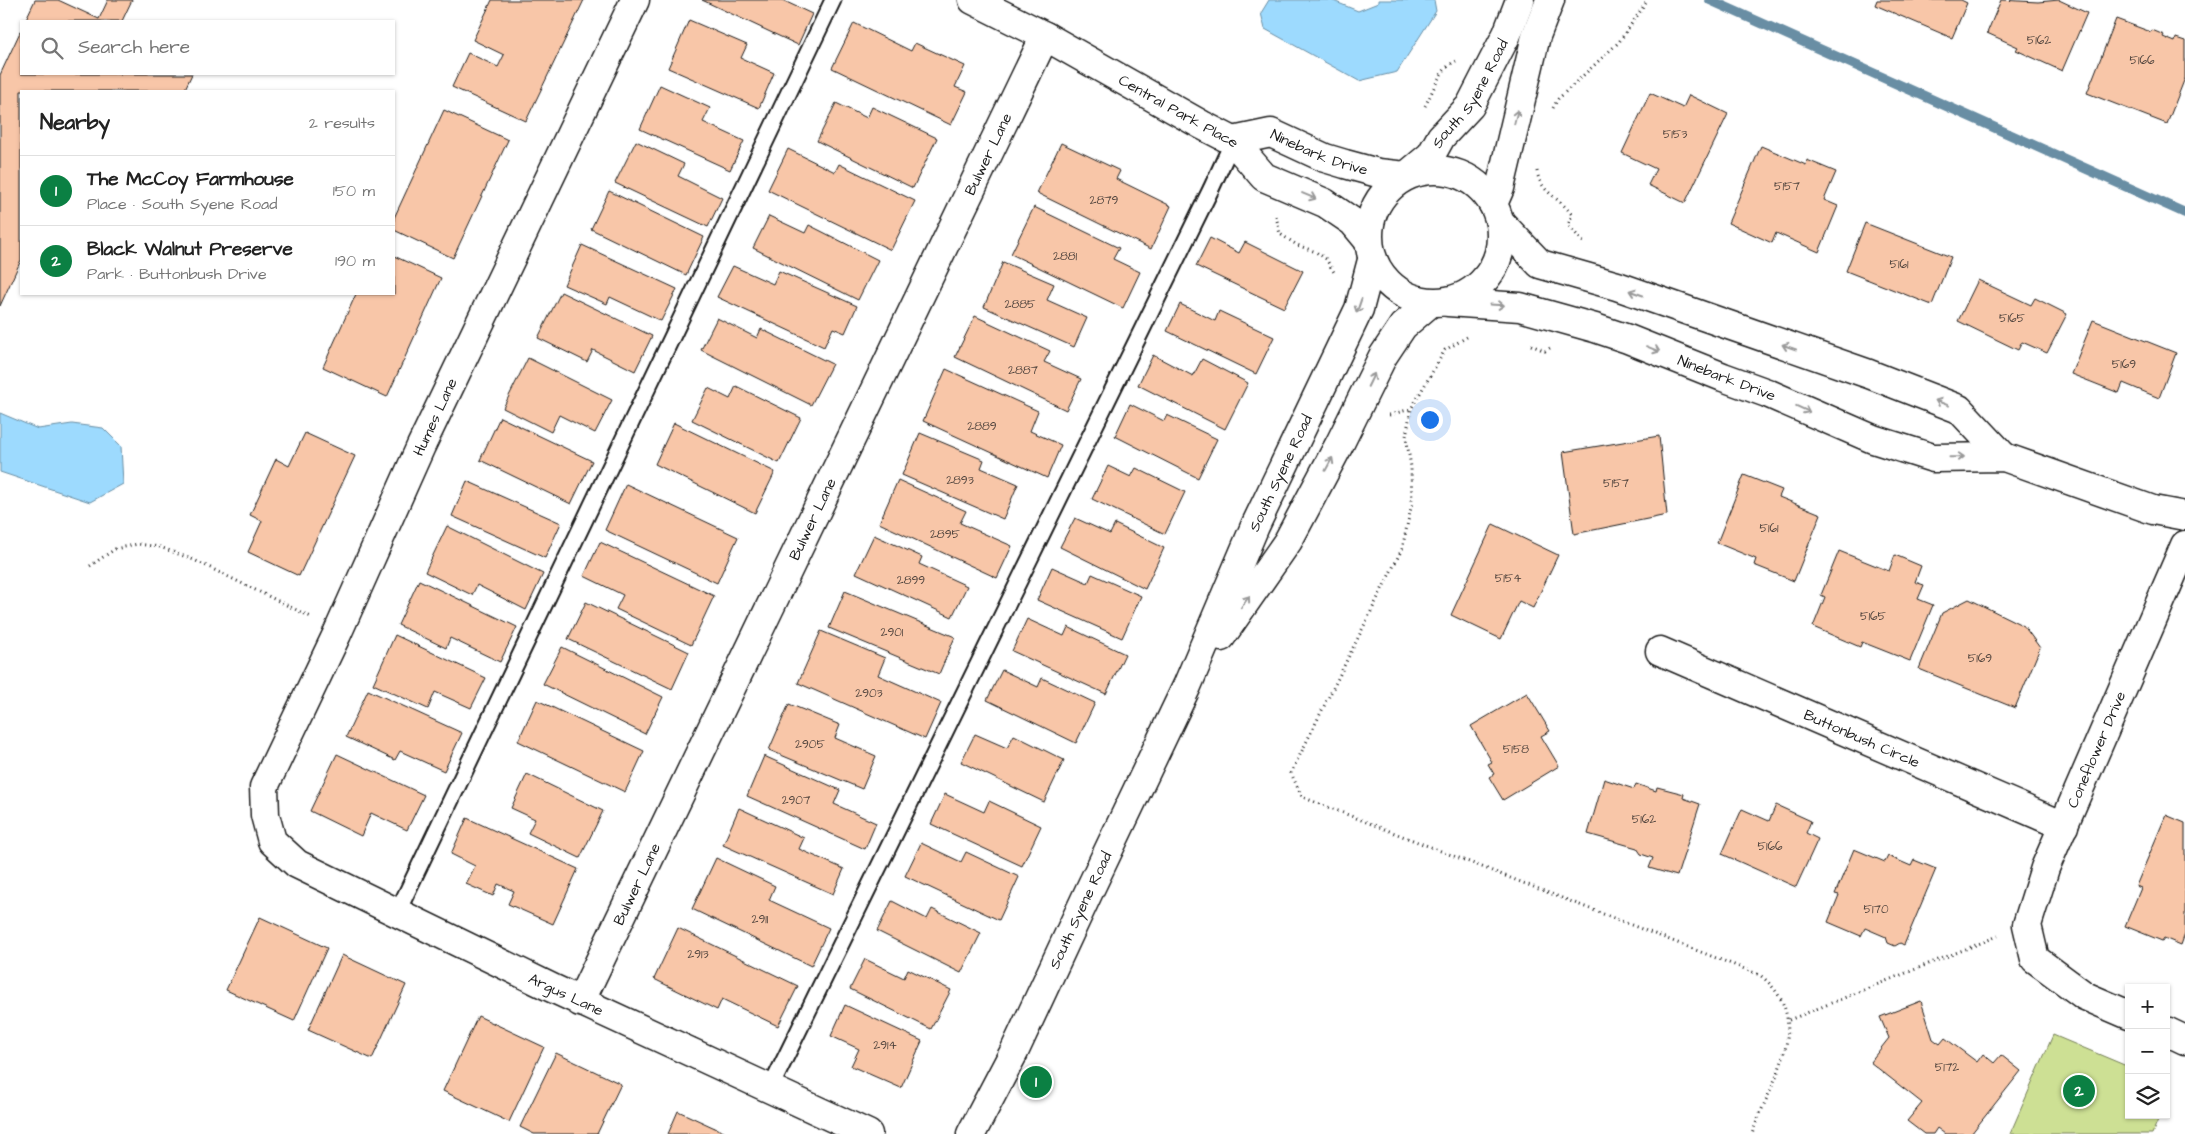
<!DOCTYPE html>
<meta charset="utf-8">
<style>
body{margin:0;font-family:"Architects Daughter",sans-serif;background:#f6f6f6;color:#222}
.controls{position:absolute;right:15px;bottom:15px;display:grid;overflow:hidden;border-radius:0px;box-shadow:0 1px 4px #0004}
.controls button{width:45px;height:45px;display:grid;place-items:center;padding:0;border:0;border-bottom:1px solid #e0e0e0;background:#fff;color:#222;font:25px sans-serif}
.you{position:absolute;left:1429px;top:419px;width:18px;height:18px;margin:-12px;border:4px solid #fff;border-radius:50%;background:#1a73e8;box-shadow:0 0 0 8px #1a73e833}
.badge{display:grid;place-items:center;width:32px;height:32px;border-radius:50%;background:#0b8043;color:#fff;font-size:16px;font-weight:700}
.pin{position:absolute;translate:-50% -50%;border:2px solid #fff;box-shadow:0 1px 5px #0006}
.list{margin:0;padding:0;list-style:none}
h2{display:flex;justify-content:space-between;align-items:center;height:65px;margin:0;padding:0 20px;font-size:21px}
h2 small{font-size:16px;font-weight:400;color:#767676}
.list li{display:grid;grid-template-columns:32px 1fr auto;gap:15px;align-items:center;box-sizing:border-box;height:70px;padding:0 20px;border-top:1px solid #e0e0e0}
.list b{display:block;font-size:19px;white-space:nowrap}
.list p{margin:0;font-size:16px;white-space:nowrap;color:#767676}
.list em{font-size:16px;font-style:normal;color:#767676}
.icon{flex:none;width:28px;height:28px;fill:none;stroke:currentColor;stroke-width:2;stroke-linecap:round;stroke-linejoin:round}
.map{position:relative;flex:none;width:2185px;height:1134px;overflow:hidden}
.search{position:absolute;background:#fff;box-shadow:0 1px 4px #0004;left:20px;top:20px;width:375px;height:55px;display:flex;align-items:center;gap:12px;box-sizing:border-box;padding:0 18px;border-radius:0px;color:#767676;font-size:19px}
.panel{position:absolute;background:#fff;box-shadow:0 1px 4px #0004;left:20px;top:90px;width:375px;height:205px;border-radius:0px}
.map>svg:first-child{display:block}
.green{fill:#cde094;stroke:#747e58}
.water{fill:#9ddafe;stroke:#698ea4}
.lines{fill:none;stroke-linecap:round;stroke-linejoin:round}
.stream{stroke:#698ea4;stroke-width:10}
.building{fill:#f8c6a8;stroke:#1c1c1c}
.service-casing{stroke:#1c1c1c;stroke-width:19}
.minor-casing{stroke:#1c1c1c;stroke-width:31}
.tertiary-casing{stroke:#1c1c1c;stroke-width:31}
.path{stroke:#1c1c1c;stroke-width:3;stroke-dasharray:1 4;stroke-linecap:butt}
.service{stroke:#fff;stroke-width:15}
.minor{stroke:#fff;stroke-width:28}
.tertiary{stroke:#fff;stroke-width:28}
.oneway{stroke:#999}
.labels{text-anchor:middle;stroke-width:4.5;stroke-linejoin:round;paint-order:stroke}
.number-label{font-size:12px;fill:#53463f}
.street-label{font-size:15px;fill:#1c1c1c;stroke:#fff}
</style>
<div class="map">
<svg width="2185" height="1134" viewBox="0 0 2185 1134">
<rect width="100%" height="100%" fill="#fff"/>
<filter id="ink" filterUnits="userSpaceOnUse"><feTurbulence type="fractalNoise" baseFrequency=".02" numOctaves="2"/><feDisplacementMap in="SourceGraphic" scale="10" xChannelSelector="R" yChannelSelector="G"/><feConvolveMatrix kernelMatrix="1 2 1 2 8 2 1 2 1" color-interpolation-filters="sRGB"/></filter>
<g filter="url(#ink)">
<!-- green -->
<path class="green" d="M2053,1035l76,32v48h31l-8,19h-142z"/>
<!-- water -->
<path class="water" d="M1269,0h62l27,11 20,-8v-3h56l2,11 -39,61 -38,9 -94,-52 -4,-16z
M0,413l38,16 34,-5 31,4 18,18 2,38 -33,18 -90,-30z"/>
<g class="lines">
<!-- stream -->
<path class="stream" d="M1710,0l475,213"/>
</g>
<!-- building -->
<path class="building" d="M35,0h23l41,19 9,-19h24l-10,21h-97z
M492,0h92l-58,121 -74,-34 16,-34 30,14 6,-12 -31,-15z
M702,0h80l30,14 -14,31z
M1877,0h84l6,3 -15,35 -77,-33z
M2001,0l37,2 21,-2 28,13 -25,58 -46,-21 2,-3 -31,-14z
M2116,19l35,13 1,-2 12,5 -1,2 12,5 1,-4 9,3v37l-18,46 -80,-31z
M689,20l58,25 -6,13 33,15 -15,35 -91,-40z
M854,23l57,28 4,-8 50,23 -10,21 12,5 -16,33 -119,-57z
M21,30v44h171l-8,17h-163v169l-21,46v-231z
M660,85l50,23 -7,14 41,19 -14,29 -90,-41z
M1650,93l33,15 6,-13 39,19 -43,89 -37,-18 8,-16 -34,-16z
M836,103l31,15 5,-11 65,31 -24,50 -96,-47z
M444,110l64,30 -55,118 -59,-28v-12z
M636,141l48,23 -6,12 44,22 -14,29 -93,-44z
M1061,143l59,28 -4,8 55,27 -20,43 -114,-56z
M1761,146l45,19 1,-5 29,12 -12,28 14,6 -19,46 -43,-19 -4,10 -44,-20z
M788,149l47,23 4,-8 76,37 -24,49 -123,-60z
M609,191l95,46 -18,38 -95,-46z
M1034,207l85,41 -6,11 27,13 -17,36 -112,-54z
M769,216l36,17 4,-8 69,35 -20,40 -105,-52z
M1865,223l86,34 -19,48 -86,-34z
M1210,238l29,15 6,-11 58,29 -19,37 -88,-42z
M582,245l95,44 -16,32 -51,-24 -3,7 -43,-19z
M394,256l47,22 -54,119 -64,-30 33,-73h38z
M1003,262l51,22 -7,16 40,18 -13,29 -90,-40z
M733,266l40,18 6,-13 78,35 -12,27 -12,-5 -9,19 -107,-50z
M1978,280l53,25 4,-7 32,16 -20,39 -25,-11 -4,8 -60,-29z
M561,292l91,44 -17,35 -42,-21 -6,12 -49,-24z
M1180,304l35,17 4,-10 55,26 -18,37 -89,-43z
M975,316l75,35 -6,11 37,17 -15,31 -111,-53z
M717,318l40,20 4,-9 71,35 -21,41 -110,-55z
M2093,320l83,33 -17,45 -36,-15 -4,10 -48,-19z
M1153,355l40,21 9,-17 46,24 -23,46 -87,-44z
M528,358l84,42 -17,33 -36,-18 -8,17 -48,-24z
M946,369l92,42 -8,20 31,14 -14,33 -124,-57z
M736,386l65,32 -22,45 -87,-43 16,-32 22,11z
M1130,404l34,17 3,-6 50,24 -19,39 -83,-42z
M500,417l92,44 -21,43 -91,-44z
M674,423l101,49 -20,41 -100,-49z
M305,433l50,23 -56,120 -51,-24 14,-31 -12,-6 26,-56 13,7z
M920,433l64,27 -3,8 37,16 -15,35 -101,-44z
M1659,436l8,79 -93,19 -11,-82z
M1108,466l23,11 5,-9 49,24 -20,42 -73,-35z
M1744,475l38,15 -3,7 42,17 -27,67 -40,-16 2,-6 -39,-16z
M898,480l68,31 -6,12 52,23 -15,32 -118,-55z
M467,481l94,42 -16,35 -93,-42z
M626,484l112,53 -21,46 -112,-53z
M1075,518l35,16 5,-10 49,24 -19,41 -85,-42z
M1493,524l65,31 -25,53 -14,-7 -18,38 -50,-24z
M447,526l96,48 -17,36 -49,-25 -5,10 -47,-23z
M874,535l48,22 -3,7 48,22 -15,31 -96,-44z
M600,542l114,54 -23,49 -75,-36 7,-14 -39,-19z
M1839,551l50,20 6,-16 26,11 -6,16 9,3 -6,14 15,6 -23,56 -48,-19 -2,5 -47,-20 12,-30 -4,-2z
M1052,567l36,16 4,-9 49,22 -19,42 -85,-38z
M419,580l98,47 -17,35 -50,-24 -4,10 -48,-23z
M845,591l110,46 -16,37 -110,-46z
M1969,599l55,27 16,22 -25,60 -96,-39 23,-56z
M586,602l103,50 -17,37 -104,-50z
M1027,619l37,17 4,-9 57,27 -19,40 -94,-43z
M821,631l64,27 -7,17 63,28 -16,36 -127,-56z
M395,635l91,43 -15,30 -36,-16 -7,17 -55,-25z
M562,647l101,50 -18,37 -102,-50z
M1002,670l36,17 4,-9 53,25 -19,40 -89,-43z
M368,690l94,43 -18,38 -44,-20 -5,9 -49,-23z
M1527,693l23,38 -9,5 18,30 -56,34 -14,-23 5,-3 -6,-10 4,-2 -21,-36z
M537,700l107,51 -19,41 -107,-51z
M789,704l51,21 -5,13 41,18 -14,33 -93,-39z
M975,734l32,14 7,-13 50,25 -20,42 -83,-40z
M337,754l87,41 -17,35 -36,-17 -10,23 -51,-25z
M764,756l76,34 -6,14 42,19 -11,26 -118,-53z
M527,774l76,37 -23,47 -52,-25 7,-14 -24,-11z
M1604,779l30,10 2,-5 20,7 1,-4 27,7 -1,4 17,6 -23,72 -28,-8 4,-10 -12,-4 -4,-6 -49,-14z
M945,794l39,18 5,-11 52,25 -19,40 -91,-42z
M1776,805l35,16 -5,12 12,6 -22,48 -74,-33 20,-45 27,12z
M739,808l65,30 -5,11 45,20 -11,25 -110,-49z
M2166,815l19,8v111l-4,11 -17,-7 -2,3 -37,-15 16,-38 -5,-2z
M467,818l111,51 -25,55 -45,-20 6,-13 -16,-7 -5,12 -27,-12 9,-18 -24,-12z
M921,843l40,19 5,-10 53,25 -20,43 -94,-44z
M1854,849l31,13 3,-6 23,10 3,-6 22,9 -32,76 -4,-2 -5,3 -7,-3 -2,-6 -21,-9 -4,8 -33,-14 11,-27 -4,-1z
M716,858l59,28 -6,14 60,28 -18,38 -119,-57z
M892,901l35,18 5,-10 49,24 -20,40 -84,-42z
M260,917l67,31 -33,73 -68,-31z
M678,928l120,58 -20,40 -56,-27 -5,11 -63,-31z
M342,955l64,30 -34,74 -64,-29z
M865,959l39,19 4,-9 43,21 -20,39 -81,-40z
M1921,1001l12,38 7,5 5,-6 32,24 6,-8 11,9 7,-8 20,16 -50,63h-26l-8,-6 -4,6h-9l-17,-13 15,-18 -52,-41 19,-24 -9,-21z
M845,1005l77,36 -21,47 -50,-22 8,-17 -28,-13z
M478,1016l66,31 -35,75 -66,-31z
M556,1053l65,31 -24,50h-63l-14,-7z
M678,1111l50,23h-60z"/>
<g class="lines">
<defs>
<path id="service" d="M397,913l436,-913
M770,1089l441,-900 22,-48"/>
<g id="minor">
<path id="s1" d="M635,0l-214,446 -84,188 -73,153 1,28 7,26 25,23 255,124 316,146"/>
<path id="s2" d="M973,0l72,36 157,89 31,16 31,36 61,26 28,19 15,18"/>
<path id="s3" d="M1233,141l38,-8 54,25 20,6 33,9 28,3"/>
<path d="M1500,222l40,42 77,22 252,88 90,35 45,48"/>
<path id="s4" d="M1448,302l72,5 75,21 33,11 95,38 44,16 106,46 60,19 71,-1 149,53 32,6"/>
<path id="s5" d="M1660,651l404,175"/>
<path id="s6" d="M580,1002l465,-966"/>
<path id="s7" d="M2129,1015l-44,-19 -50,-37 -8,-34 18,-57 140,-323"/>
<path d="M2166,1031l19,9"/>
</g>
<g id="tertiary">
<circle cx="1435" cy="236" r="66"/>
<path id="s8" d="M1406,176l25,-21 10,-18 29,-31 37,-72 13,-34"/>
<path d="M1493,204l7,-16 36,-152 14,-36"/>
<path d="M1221,637l67,-96 52,-98 43,-87 20,-30 27,-23"/>
<path id="s9" d="M971,1134l43,-82 76,-163 97,-203 68,-160 104,-217 13,-49"/>
</g>
</defs>
<!-- service casing -->
<use href="#service" class="service-casing"/>
<!-- minor casing -->
<use href="#minor" class="minor-casing"/>
<!-- tertiary casing -->
<use href="#tertiary" class="tertiary-casing"/>
<!-- path -->
<path class="path" d="M1425,106c9,-16 14,-37 31,-45
M1553,108l5,-9 61,-57 29,-42
M1537,171c3,22 24,27 35,44l-4,10 17,19
M1276,216l4,18 17,11 19,7 10,7 9,15
M1467,337l-22,13 -34,59 -5,27 5,31 1,36 -10,46 -111,224 11,24 458,178c58,46 10,106 -8,159
M1531,345l14,6 5,-3
M1389,415l22,-6
M90,566l25,-17 23,-5 22,3 34,13 117,57
M1789,1020l209,-84"/>
<!-- service -->
<use href="#service" class="service"/>
<!-- minor -->
<use href="#minor" class="minor"/>
<!-- tertiary -->
<use href="#tertiary" class="tertiary"/>
</g>
<!-- one-way arrows -->
<defs><path id="oneway-shaft" d="M-6 0H5M1.5-3L5.5 0L1.5 3" fill="none" stroke-width="1.6" stroke-linecap="round" stroke-linejoin="round" transform="scale(1.25)"/></defs>
<g class="oneway">
<use href="#oneway-shaft" transform="translate(1516 117) rotate(-76)"/>
<use href="#oneway-shaft" transform="translate(1309 196) rotate(23)"/>
<use href="#oneway-shaft" transform="translate(1636 293) rotate(-161)"/>
<use href="#oneway-shaft" transform="translate(1497 305) rotate(3)"/>
<use href="#oneway-shaft" transform="translate(1359 306) rotate(109)"/>
<use href="#oneway-shaft" transform="translate(1789 347) rotate(-161)"/>
<use href="#oneway-shaft" transform="translate(1653 349) rotate(22)"/>
<use href="#oneway-shaft" transform="translate(1371 380) rotate(-64)"/>
<use href="#oneway-shaft" transform="translate(1942 403) rotate(-159)"/>
<use href="#oneway-shaft" transform="translate(1803 409) rotate(25)"/>
<use href="#oneway-shaft" transform="translate(1957 457) rotate(-1)"/>
<use href="#oneway-shaft" transform="translate(1329 464) rotate(-62)"/>
<use href="#oneway-shaft" transform="translate(1245 602) rotate(-55)"/>
</g>
</g>
<g class="labels">
<!-- number labels -->
<g class="number-label">
<text x="2039" y="44">5162</text>
<text x="2142" y="64">5166</text>
<text x="1675" y="138">5153</text>
<text x="1787" y="190">5157</text>
<text x="1104" y="204">2879</text>
<text x="1065" y="260">2881</text>
<text x="1899" y="268">5161</text>
<text x="1020" y="308">2885</text>
<text x="2012" y="322">5165</text>
<text x="2124" y="368">5169</text>
<text x="1023" y="374">2887</text>
<text x="982" y="430">2889</text>
<text x="960" y="484">2893</text>
<text x="1616" y="487">5157</text>
<text x="1769" y="532">5161</text>
<text x="945" y="538">2895</text>
<text x="1508" y="582">5154</text>
<text x="911" y="584">2899</text>
<text x="1873" y="620">5165</text>
<text x="892" y="636">2901</text>
<text x="1980" y="662">5169</text>
<text x="869" y="697">2903</text>
<text x="810" y="748">2905</text>
<text x="1516" y="753">5158</text>
<text x="796" y="804">2907</text>
<text x="1644" y="823">5162</text>
<text x="1770" y="850">5166</text>
<text x="1876" y="913">5170</text>
<text x="760" y="923">2911</text>
<text x="698" y="958">2913</text>
<text x="885" y="1049">2914</text>
<text x="1947" y="1071">5172</text>
</g>
<!-- street labels -->
<g class="street-label">
<text dy="5" stroke="none"><textPath href="#s8" startOffset="106">South Syene Road</textPath></text>
<text dy="5" stroke="none"><textPath href="#s2" startOffset="234">Central Park Place</textPath></text>
<text dy="5" stroke="none"><textPath href="#s6" startOffset="941">Bulwer Lane</textPath></text>
<text dy="5" stroke="none"><textPath href="#s3" startOffset="91">Ninebark Drive</textPath></text>
<text dy="5" stroke="none"><textPath href="#s4" startOffset="291">Ninebark Drive</textPath></text>
<text transform="translate(435 417) rotate(-65)" y="5">Humes Lane</text>
<text dy="5" stroke="none"><textPath href="#s9" startOffset="730">South Syene Road</textPath></text>
<text dy="5" stroke="none"><textPath href="#s6" startOffset="536">Bulwer Lane</textPath></text>
<text dy="5" stroke="none"><textPath href="#s5" startOffset="220">Buttonbush Circle</textPath></text>
<text dy="5" stroke="none"><textPath href="#s7" startOffset="334">Coneflower Drive</textPath></text>
<text dy="5" stroke="none"><textPath href="#s6" startOffset="131">Bulwer Lane</textPath></text>
<text dy="5" stroke="none"><textPath href="#s9" startOffset="249">South Syene Road</textPath></text>
<text dy="5" stroke="none"><textPath href="#s1" startOffset="1258">Argus Lane</textPath></text>
</g>
</g>
</svg>
<div class="controls">
<button>+</button>
<button>−</button>
<button><svg class="icon" aria-label="layers" viewBox="0 0 24 24"><path d="M12 4l9 5-9 5-9-5zM3 14l9 5 9-5"/></svg></button>
</div>
<div class="you"></div>
<div class="pin badge" style="left:1036px;top:1082px">1</div>
<div class="pin badge" style="left:2079px;top:1091px">2</div>
<div class="search"><svg class="icon" aria-label="search" viewBox="0 0 24 24"><circle cx="10" cy="10" r="6"/><path d="M15 15l6 6"/></svg>Search here</div>
<section class="panel">
<h2>Nearby<small>2 results</small></h2>
<ul class="list">
<li><span class="badge">1</span><div><b>The McCoy Farmhouse</b><p>Place · South Syene Road</p></div><em>150 m</em></li>
<li><span class="badge">2</span><div><b>Black Walnut Preserve</b><p>Park · Buttonbush Drive</p></div><em>190 m</em></li>
</ul>
</section>
</div>
